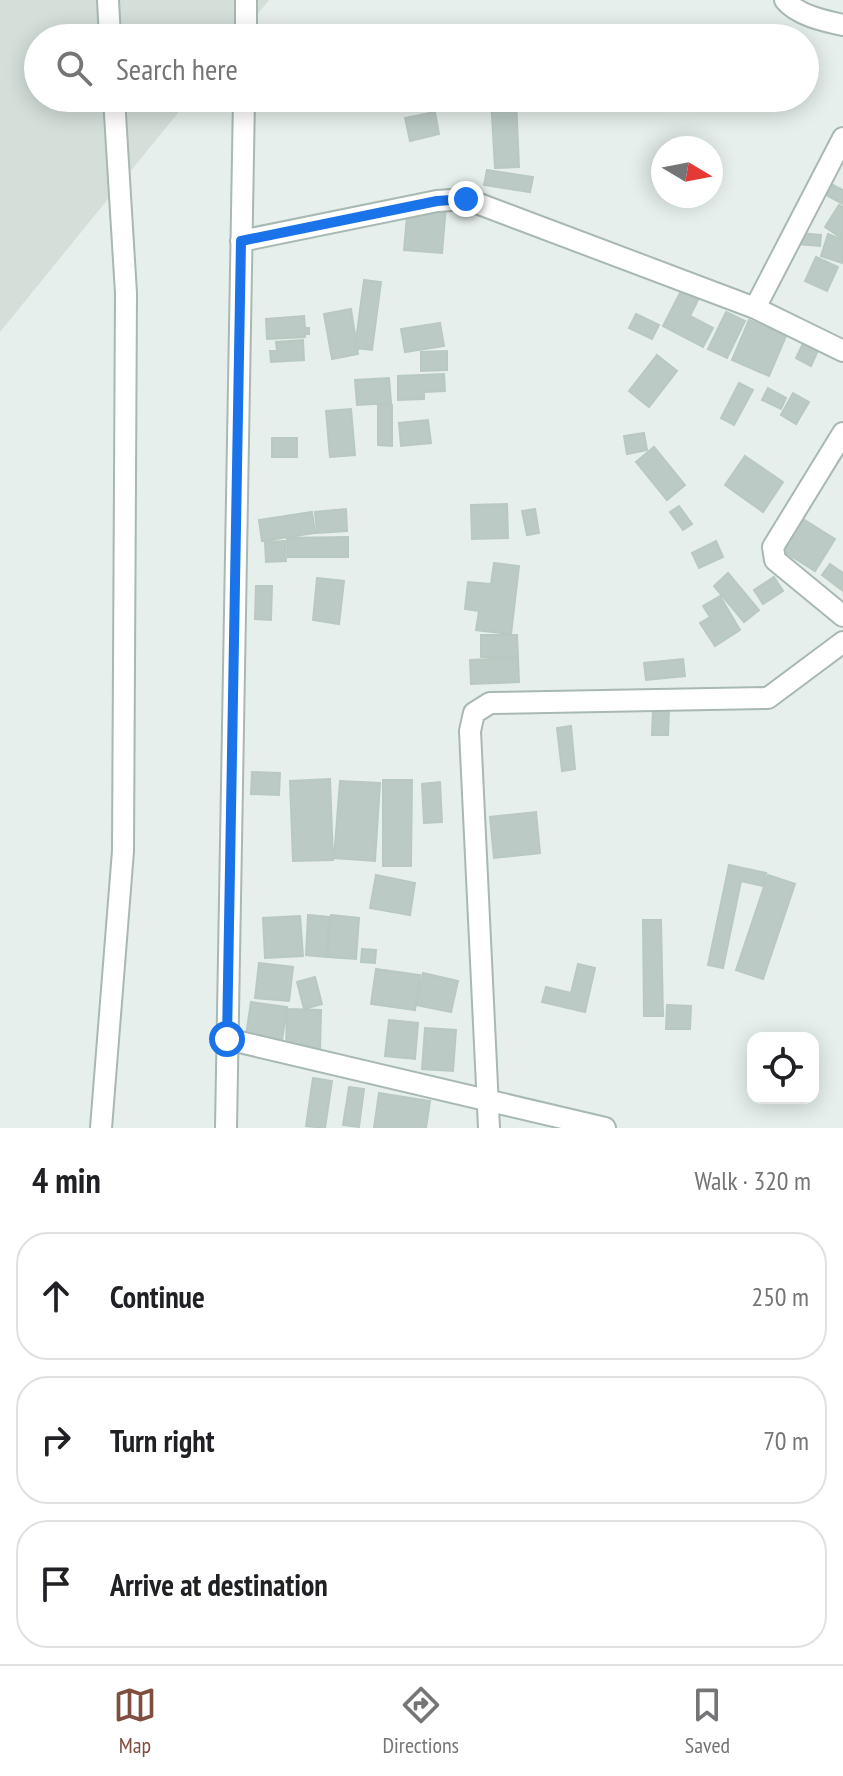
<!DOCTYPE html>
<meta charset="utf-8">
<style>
body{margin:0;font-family:"PT Sans Narrow",sans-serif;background:#f6f6f6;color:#202124}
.controls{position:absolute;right:24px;bottom:24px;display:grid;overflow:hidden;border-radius:16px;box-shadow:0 4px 20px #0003}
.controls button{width:72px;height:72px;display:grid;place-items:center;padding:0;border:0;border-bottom:2px solid #e0e0e0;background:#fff;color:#202124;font:40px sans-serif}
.compass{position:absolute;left:651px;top:136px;width:72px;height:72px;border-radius:50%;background:#fff;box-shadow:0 4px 20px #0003;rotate:100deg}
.stop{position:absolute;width:24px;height:24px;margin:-18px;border:6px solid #1a73e8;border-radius:50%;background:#fff}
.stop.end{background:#1a73e8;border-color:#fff;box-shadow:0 2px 8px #0008}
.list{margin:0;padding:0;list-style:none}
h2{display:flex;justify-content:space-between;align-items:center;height:104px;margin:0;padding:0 32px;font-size:34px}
h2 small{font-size:26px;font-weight:400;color:#757577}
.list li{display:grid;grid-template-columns:52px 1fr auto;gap:24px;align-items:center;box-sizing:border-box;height:128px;margin:0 16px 16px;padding:0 16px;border:2px solid #e0e0e0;border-radius:32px}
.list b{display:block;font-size:30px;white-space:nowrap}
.list em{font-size:26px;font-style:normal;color:#757577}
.icon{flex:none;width:44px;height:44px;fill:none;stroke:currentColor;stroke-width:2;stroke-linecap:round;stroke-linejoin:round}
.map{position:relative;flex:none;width:843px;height:1128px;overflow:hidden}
.search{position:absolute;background:#fff;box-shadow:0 4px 20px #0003;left:24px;right:24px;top:24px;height:88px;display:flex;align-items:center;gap:20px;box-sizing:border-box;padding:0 28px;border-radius:44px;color:#757577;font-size:30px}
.sheet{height:536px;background:#fff}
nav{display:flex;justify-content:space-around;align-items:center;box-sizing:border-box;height:112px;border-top:2px solid #e0e0e0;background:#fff;font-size:22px;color:#757577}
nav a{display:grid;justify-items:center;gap:4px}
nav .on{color:#7f4e3f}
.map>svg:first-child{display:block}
.built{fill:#d4dfda}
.building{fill:#bbcac4;stroke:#b8c9c2;stroke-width:2}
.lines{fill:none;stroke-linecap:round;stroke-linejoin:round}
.street-casing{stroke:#a8b8b2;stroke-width:24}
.street{stroke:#fff;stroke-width:20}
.route{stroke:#1a73e8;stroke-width:10}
</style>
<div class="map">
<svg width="843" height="1128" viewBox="0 0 843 1128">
<rect width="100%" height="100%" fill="#e6efeb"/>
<!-- built -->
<path class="built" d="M0,0h269l-31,38h-200v60h152l-190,234z"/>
<!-- building -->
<path class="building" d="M491,98h25l3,69 -24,1z
M491,98h25l3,69 -24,1z
M491,98h25l3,69 -24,1z
M435,112l4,22 -29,7 -5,-23z
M435,112l4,22 -29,7 -5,-23z
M435,112l4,22 -29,7 -5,-23z
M487,170l46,7 -3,15 -46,-7z
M487,170l46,7 -3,15 -46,-7z
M487,170l46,7 -3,15 -46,-7z
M829,183l14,7v14l-20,-11z
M829,183l14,7v14l-20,-11z
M829,183l14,7v14l-20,-11z
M408,204l38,2 -4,47 -38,-3z
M408,204l38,2 -4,47 -38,-3z
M408,204l38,2 -4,47 -38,-3z
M839,205l4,2v32l-18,-12z
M839,205l4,2v32l-18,-12z
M839,205l4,2v32l-18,-12z
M798,233l23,2 -1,11 -23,-2z
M798,233l23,2 -1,11 -23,-2z
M798,233l23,2 -1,11 -23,-2z
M828,234l15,6 -1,23 -21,-7z
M816,257l22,10 -11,24 -22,-10z
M816,257l22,10 -11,24 -22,-10z
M816,257l22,10 -11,24 -22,-10z
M364,280l17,2 -9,68 -17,-2z
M364,280l17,2 -9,68 -17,-2z
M364,280l17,2 -9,68 -17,-2z
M682,289l17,9 -9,18 23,12 -10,19 -40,-21z
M682,289l17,9 -9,18 23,12 -10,19 -40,-21z
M682,289l17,9 -9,18 23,12 -10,19 -40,-21z
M351,309l7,45 -26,5 -8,-45z
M351,309l7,45 -26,5 -8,-45z
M351,309l7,45 -26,5 -8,-45z
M726,312l19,9 -18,37 -19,-9z
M636,314l23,11 -7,14 -23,-11z
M304,316l1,12h4v6h-4v3l-38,2 -1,-20z
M749,320l37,16 -17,40 -37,-16z
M749,320l37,16 -17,40 -37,-16z
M749,320l37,16 -17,40 -37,-16z
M440,323l4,23 -39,6 -4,-23z
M440,323l4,23 -39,6 -4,-23z
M440,323l4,23 -39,6 -4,-23z
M303,340l1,20 -33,2 -1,-11h7l-1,-9z
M804,341l15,7 -8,18 -15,-8z
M804,341l15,7 -8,18 -15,-8z
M804,341l15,7 -8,18 -15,-8z
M447,351v19l-26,1v-19z
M447,351v19l-26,1v-19z
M447,351v19l-26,1v-19z
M657,355l20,16 -28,36 -20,-16z
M657,355l20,16 -28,36 -20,-16z
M657,355l20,16 -28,36 -20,-16z
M444,374l1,17 -21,1v7l-26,1v-24z
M444,374l1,17 -21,1v7l-26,1v-24z
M444,374l1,17 -21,1v7l-26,1v-24z
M389,378l2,25 -34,2 -2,-25z
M389,378l2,25 -34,2 -2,-25z
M389,378l2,25 -34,2 -2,-25z
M739,383l14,7 -19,35 -13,-7z
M739,383l14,7 -19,35 -13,-7z
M739,383l14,7 -19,35 -13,-7z
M768,388l18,10 -5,11 -19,-9z
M768,388l18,10 -5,11 -19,-9z
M768,388l18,10 -5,11 -19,-9z
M793,393l16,9 -13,22 -15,-9z
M378,405h14v41l-14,-1z
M351,409l4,46 -25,2 -4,-46z
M351,409l4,46 -25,2 -4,-46z
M351,409l4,46 -25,2 -4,-46z
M428,420l3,23 -30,3 -2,-23z
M644,433l3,17 -20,4 -3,-18z
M644,433l3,17 -20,4 -3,-18z
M644,433l3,17 -20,4 -3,-18z
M272,438h25v19h-25z
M272,438h25v19h-25z
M272,438h25v19h-25z
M654,447l31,38 -18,15 -31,-38z
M654,447l31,38 -18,15 -31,-38z
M654,447l31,38 -18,15 -31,-38z
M745,456l38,26 -20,30 -38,-27z
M745,456l38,26 -20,30 -38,-27z
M745,456l38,26 -20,30 -38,-27z
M507,504l1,34 -36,1 -1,-34z
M507,504l1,34 -36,1 -1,-34z
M507,504l1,34 -36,1 -1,-34z
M679,506l13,18 -9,6 -13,-18z
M679,506l13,18 -9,6 -13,-18z
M679,506l13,18 -9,6 -13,-18z
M346,509l1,22 -30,2 -2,-21z
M535,509l4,24 -12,2 -5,-24z
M535,509l4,24 -12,2 -5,-24z
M535,509l4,24 -12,2 -5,-24z
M312,512l3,21 -53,8 -3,-21z
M312,512l3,21 -53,8 -3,-21z
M312,512l3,21 -53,8 -3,-21z
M803,519l32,20 -20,32 -32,-20z
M803,519l32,20 -20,32 -32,-20z
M803,519l32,20 -20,32 -32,-20z
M348,537v20h-60l-1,-19z
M285,541l1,20 -20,1 -1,-20z
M716,541l7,16 -24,11 -7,-15z
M494,563l25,3 -8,68 -35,-4 3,-19 -14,-2 3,-27 23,2z
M494,563l25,3 -8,68 -35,-4 3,-19 -14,-2 3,-27 23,2z
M494,563l25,3 -8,68 -35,-4 3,-19 -14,-2 3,-27 23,2z
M830,564l13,9v18l-21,-16z
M728,573l31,37 -15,12 -30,-36z
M728,573l31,37 -15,12 -30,-36z
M728,573l31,37 -15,12 -30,-36z
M774,577l9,14 -20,13 -9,-14z
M317,578l27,3 -5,43 -26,-4z
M256,586h16l-1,34 -16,-1z
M256,586h16l-1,34 -16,-1z
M256,586h16l-1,34 -16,-1z
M720,596l20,34 -25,16 -15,-23 10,-6 -7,-11z
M720,596l20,34 -25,16 -15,-23 10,-6 -7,-11z
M720,596l20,34 -25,16 -15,-23 10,-6 -7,-11z
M481,635h36l1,22h-37z
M481,635h36l1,22h-37z
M481,635h36l1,22h-37z
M518,658l1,24 -48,2 -1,-24z
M518,658l1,24 -48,2 -1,-24z
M518,658l1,24 -48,2 -1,-24z
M683,659l2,17 -39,4 -2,-17z
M683,659l2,17 -39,4 -2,-17z
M683,659l2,17 -39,4 -2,-17z
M653,710l16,1 -1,24h-16z
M653,710l16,1 -1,24h-16z
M653,710l16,1 -1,24h-16z
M571,726l4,43 -13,2 -5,-43z
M252,772l28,1 -1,22 -28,-1z
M252,772l28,1 -1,22 -28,-1z
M252,772l28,1 -1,22 -28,-1z
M330,779l3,81 -40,1 -3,-80z
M330,779l3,81 -40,1 -3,-80z
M330,779l3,81 -40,1 -3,-80z
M383,780h29l-1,86h-28z
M383,780h29l-1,86h-28z
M383,780h29l-1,86h-28z
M340,781l40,2 -5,78 -41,-3z
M440,782l2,40 -18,1 -2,-39z
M440,782l2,40 -18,1 -2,-39z
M440,782l2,40 -18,1 -2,-39z
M536,812l4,41 -46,5 -4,-41z
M536,812l4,41 -46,5 -4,-41z
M536,812l4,41 -46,5 -4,-41z
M729,865l37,8 -3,13 -22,-5 -18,87 -15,-3z
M376,875l39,8 -5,32 -40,-7z
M376,875l39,8 -5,32 -40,-7z
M376,875l39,8 -5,32 -40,-7z
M768,875l27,9 -32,95 -27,-9z
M308,915l21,2 -3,40 -20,-2z
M308,915l21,2 -3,40 -20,-2z
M308,915l21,2 -3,40 -20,-2z
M331,915l28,3 -3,41 -28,-2z
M331,915l28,3 -3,41 -28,-2z
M331,915l28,3 -3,41 -28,-2z
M300,916l3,40 -38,2 -2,-40z
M643,920h18l2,96h-19z
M362,949l14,1 -1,13 -14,-1z
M362,949l14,1 -1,13 -14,-1z
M362,949l14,1 -1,13 -14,-1z
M259,963l34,4 -4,34 -34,-3z
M578,964l17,4 -10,44 -43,-10 4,-15 25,6z
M376,969l44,6 -5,35 -44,-6z
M423,973l35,8 -7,31 -35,-7z
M315,977l7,27 -18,5 -7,-27z
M251,1002l36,5 -6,40 -36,-5z
M667,1005l24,1 -1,23h-24z
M287,1009l34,1 -1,41 -34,-1z
M389,1020l29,3 -3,36 -30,-3z
M425,1028l31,2 -3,41 -31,-2z
M425,1028l31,2 -3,41 -31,-2z
M425,1028l31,2 -3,41 -31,-2z
M313,1078l19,3 -7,47 -19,-2z
M349,1087l15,2 -5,38 -16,-2z
M379,1093l51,8 -4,27h-52z"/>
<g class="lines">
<defs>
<path id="street" d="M108,0l2,38
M785,0c12,15 39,21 58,25
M246,38v-38
M241,241l196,-40 29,-2 289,109 88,43
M755,308l88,-170
M843,433l-70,114 2,13 68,56
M227,1039l378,89
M101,1128l22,-277 3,-558 -12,-195
M226,1128l18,-1030
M489,1128l-19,-397 4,-18 16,-10 278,-5 75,-56"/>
</defs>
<!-- street casing -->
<use href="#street" class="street-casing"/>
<!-- street -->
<use href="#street" class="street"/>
</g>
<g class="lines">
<!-- route -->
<path class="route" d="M227,1039l14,-798 196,-40 29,-2"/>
</g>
</svg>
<div class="controls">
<button><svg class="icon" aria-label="locate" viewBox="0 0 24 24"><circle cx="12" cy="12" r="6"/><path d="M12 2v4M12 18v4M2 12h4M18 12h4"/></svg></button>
</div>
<svg class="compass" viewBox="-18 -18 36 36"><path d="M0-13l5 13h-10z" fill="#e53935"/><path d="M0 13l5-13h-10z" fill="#757577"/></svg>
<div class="stop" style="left:227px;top:1039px"></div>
<div class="stop end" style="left:466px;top:199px"></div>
<div class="search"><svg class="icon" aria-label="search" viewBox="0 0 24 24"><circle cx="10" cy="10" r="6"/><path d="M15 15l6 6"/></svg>Search here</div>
</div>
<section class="sheet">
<h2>4 min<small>Walk · 320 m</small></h2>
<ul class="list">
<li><svg class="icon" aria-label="ahead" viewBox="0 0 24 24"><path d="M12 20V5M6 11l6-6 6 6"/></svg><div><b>Continue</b></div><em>250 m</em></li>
<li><svg class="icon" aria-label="right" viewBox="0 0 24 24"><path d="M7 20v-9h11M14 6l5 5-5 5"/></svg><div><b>Turn right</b></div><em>70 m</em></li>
<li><svg class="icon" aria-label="arrive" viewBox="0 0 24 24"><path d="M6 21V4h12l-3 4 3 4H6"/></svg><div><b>Arrive at destination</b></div></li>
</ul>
</section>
<nav>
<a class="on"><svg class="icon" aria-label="map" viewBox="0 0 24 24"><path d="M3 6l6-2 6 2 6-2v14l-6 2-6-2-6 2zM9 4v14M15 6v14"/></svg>Map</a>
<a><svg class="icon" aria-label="directions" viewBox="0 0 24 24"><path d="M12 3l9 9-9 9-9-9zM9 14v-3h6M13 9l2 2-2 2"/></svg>Directions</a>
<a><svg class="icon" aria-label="saved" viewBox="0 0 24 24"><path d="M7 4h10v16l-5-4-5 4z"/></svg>Saved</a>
</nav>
